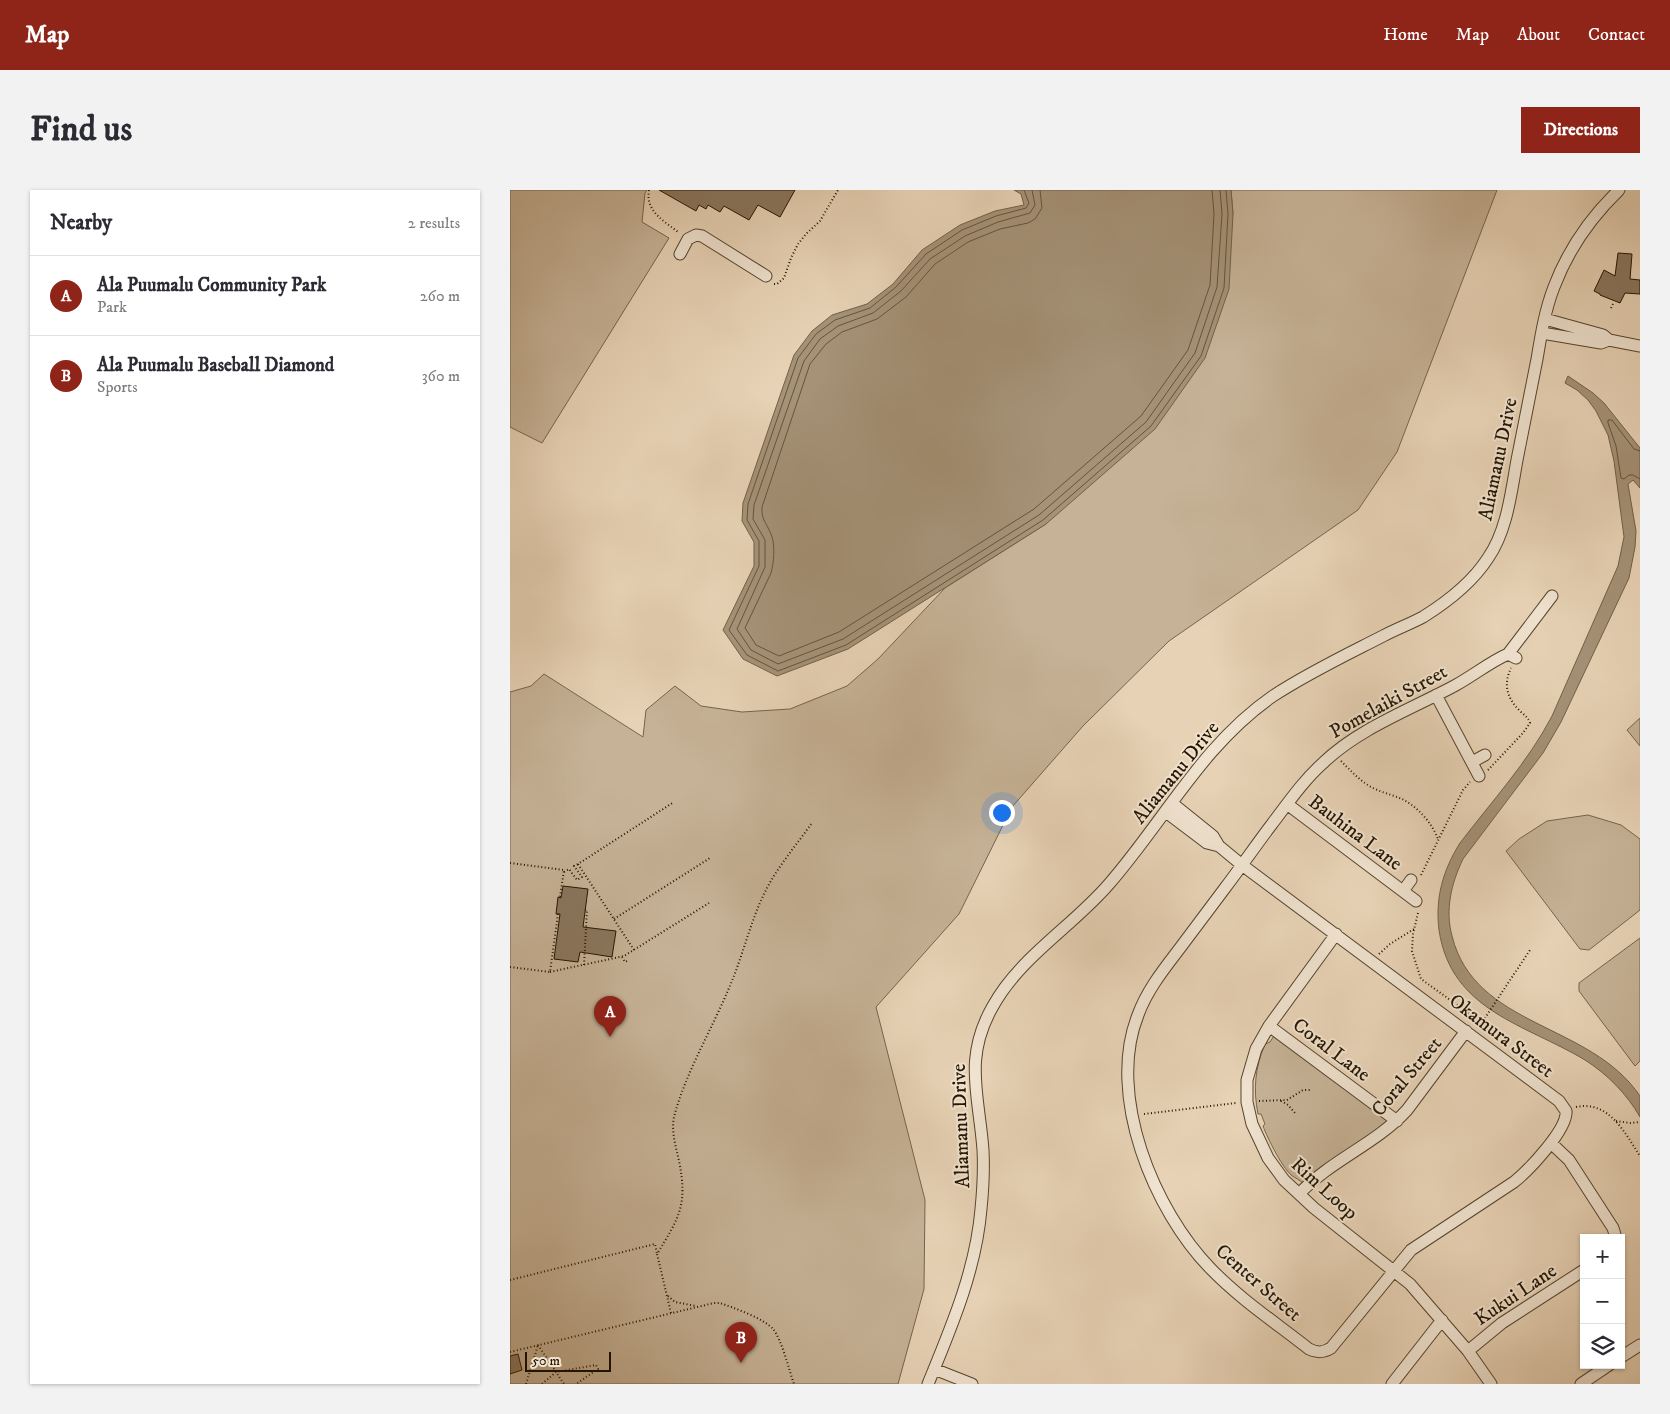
<!DOCTYPE html>
<meta charset="utf-8">
<style>
body{margin:0;font-family:"IM FELL DW Pica",serif;background:#f2f2f3;color:#2b2b33}
.controls{position:absolute;right:15px;bottom:15px;display:grid;overflow:hidden;border-radius:0px;box-shadow:0 1px 4px #0004}
.controls button{width:45px;height:45px;display:grid;place-items:center;padding:0;border:0;border-bottom:1px solid #e1e1e2;background:#fff;color:#2b2b33;font:25px sans-serif}
.scale{position:absolute;left:15px;bottom:12px;width:86px;box-sizing:border-box;padding-left:5px;border:2px solid #251500;border-top:0;font-size:14px;line-height:18px;white-space:nowrap;color:#251500;-webkit-text-stroke:4px #efe2cf;paint-order:stroke}
.you{position:absolute;left:491px;top:622px;width:18px;height:18px;margin:-12px;border:4px solid #fff;border-radius:50%;background:#1a73e8;box-shadow:0 0 0 8px #1a73e833}
.badge{display:grid;place-items:center;width:32px;height:32px;border-radius:50%;background:#8f2418;color:#fff;font-size:16px;font-weight:700}
.pin{position:absolute;translate:-50% -41px;filter:drop-shadow(0 1px 2px #0008)}
.pin::after{content:'';position:absolute;top:26px;width:18px;height:15px;background:inherit;clip-path:polygon(0 0,100% 0,50% 100%)}
.list{margin:0;padding:0;list-style:none}
h2{display:flex;justify-content:space-between;align-items:center;height:65px;margin:0;padding:0 20px;font-size:21px}
h2 small{font-size:16px;font-weight:400;color:#7c7c81}
.list li{display:grid;grid-template-columns:32px 1fr auto;gap:15px;align-items:center;box-sizing:border-box;height:80px;padding:0 20px;border-top:1px solid #e1e1e2}
.list b{display:block;font-size:19px;white-space:nowrap}
.list p{margin:0;font-size:16px;white-space:nowrap;color:#7c7c81}
.list em{font-size:16px;font-style:normal;color:#7c7c81}
.icon{flex:none;width:28px;height:28px;fill:none;stroke:currentColor;stroke-width:2;stroke-linecap:round;stroke-linejoin:round}
.map{position:relative;flex:none;width:1130px;height:1194px;overflow:hidden;border-radius:0px}
header{display:flex;align-items:center;gap:30px;box-sizing:border-box;height:70px;padding:0 25px;background:#8f2418;color:#fff}
header strong{font-size:24px}
nav{display:flex;gap:28px;margin-inline-start:auto;font-size:18px}
.intro{display:flex;align-items:center;justify-content:space-between;box-sizing:border-box;height:120px;padding:0 30px}
h1{margin:0;font-size:35px}
.button{padding:12px 22px;border-radius:0px;background:#8f2418;color:#fff;font-size:18px;font-weight:700}
main{display:flex;gap:30px;padding:0 30px}
aside{flex:1;background:#fff;border-radius:0px;box-shadow:0 1px 4px #0004}
.map>svg:first-child{display:block}
.green{fill:#c6b296;stroke:#76644b}
.water{fill:#a59277;stroke:#726047}
.lines{fill:none;stroke-linecap:round;stroke-linejoin:round}
.shore{stroke:#65543c;stroke-width:1}
.building{fill:#8a775e;stroke:#251500}
.minor-casing{stroke:#56442d;stroke-width:13}
.path{stroke:#251500;stroke-width:2;stroke-dasharray:1 2.5;stroke-linecap:butt}
.minor{stroke:#efe2cf;stroke-width:11}
.labels{text-anchor:middle;stroke-width:4;stroke-linejoin:round;paint-order:stroke}
.street-label{font-size:20px;fill:#251500;stroke:#efe2cf}
</style>
<header>
<strong>Map</strong>
<nav><a>Home</a><a>Map</a><a>About</a><a>Contact</a></nav>
</header>
<div class="intro"><h1>Find us</h1><a class="button">Directions</a></div>
<main>
<aside>
<h2>Nearby<small>2 results</small></h2>
<ul class="list">
<li><span class="badge">A</span><div><b>Ala Puumalu Community Park</b><p>Park</p></div><em>260 m</em></li>
<li><span class="badge">B</span><div><b>Ala Puumalu Baseball Diamond</b><p>Sports</p></div><em>360 m</em></li>
</ul>
</aside>
<div class="map">
<svg width="1130" height="1194" viewBox="0 0 1130 1194">
<rect width="100%" height="100%" fill="#e7d2b5"/>
<filter id="stains"><feTurbulence type="fractalNoise" baseFrequency=".004" numOctaves="4"/><feColorMatrix values="0 0 0 0 .2 0 0 0 0 .09 0 0 0 0 .02 0 0 0 .5 -.17"/></filter>
<radialGradient id="worn" r=".72"><stop offset=".6" stop-color="#630" stop-opacity="0"/><stop offset="1" stop-color="#630" stop-opacity=".3"/></radialGradient>
<!-- green -->
<path class="green" d="M0,0h137l-2,3 -3,29 27,16 -127,205 -32,-16z
M721,0h266l-100,262 -39,58 -189,131 -86,85 -71,81 -53,107 -83,93 49,193 -1,89 -26,95h-388v-692l21,-6 13,-12 99,63 3,-27 29,-24 26,20 41,6 48,-3 57,-23 31,-27 67,-71 101,-64 187,-310z
M1130,528v28l-13,-16z
M1078,625l33,10 19,14v71l-51,40 -9,-1 -74,-98 13,-12 28,-18z
M1130,748v123l-5,5 -56,-75v-8z
M767,841l120,90 -90,65c-5,-4 -8,-6 -13,-9 -10,-5 -27,-40 -31,-51l2,-2 -4,-10h-3c-5,-25 -3,-46 7,-70l5,-2z"/>
<!-- water -->
<path class="water" d="M504,0h217l2,24 -4,75 -24,69 -50,71 -109,95 -198,125 -71,27 -34,-17 -20,-29 31,-64v-24l-12,-21 1,-18 51,-148 18,-24 20,-16 35,-11 26,-20 29,-34 38,-25 35,-14 29,-6 -3,-11z
M1058,186l25,17 11,10 36,45v40l-7,-8 -5,4 8,47 -1,16 -6,31 -68,144 -18,31 -80,106c-12,25 -18,51 -11,77 23,92 138,86 188,160v21c-13,-23 -33,-43 -55,-57 -60,-36 -134,-49 -146,-130 -4,-32 4,-60 21,-87 32,-42 68,-81 92,-127l66,-150 6,-29 -10,-76 -6,-26 -12,-24 -8,-11 -11,-10 -12,-7z"/>
<g class="lines">
<!-- shore -->
<path class="shore" d="M514,0l5,13 -3,5 -30,8 -34,14 -36,24 -30,33 -26,21 -35,12 -19,14 -18,24 -50,146 -1,16 12,21v25l-30,64 18,25 31,16 68,-26 197,-125 108,-94 50,-70 23,-68 4,-74 -2,-24
M522,0l3,15 -5,8 -32,9 -33,14 -35,23 -29,32 -28,22 -35,13 -18,13 -16,22 -50,144 -1,14 12,21v27l-28,62 14,21 27,14 65,-25 196,-124 107,-93 49,-69 22,-66 5,-73 -2,-24
M530,0l2,18 -7,11 -7,4 -28,6 -32,13 -33,22 -29,33 -29,22 -35,13 -16,12 -16,20 -48,143c-1,14 6,17 10,30 3,9 2,26 -1,36l-26,55 11,17 23,11 60,-24 195,-123 107,-93 47,-66 22,-65 4,-71 -2,-24
M1130,261l-6,-2 -22,-29h-4v3l8,23 5,32 3,1 5,-4h4l7,4"/>
</g>
<!-- building -->
<path class="building" d="M149,0h136l-15,27 -22,-12 -9,15 -25,-14 -4,6 -12,-7 -2,4 -7,-4 -3,6z
M1108,63l14,1 -2,25 10,1v14l-15,-1 -5,10 -20,-8v-1l-6,-3 10,-21 11,6z
M53,696l25,3 -5,38 33,4 -4,26 -32,-5 -2,10 -24,-3 6,-45h-4l2,-17 3,1z
M8,1164l4,16 -12,4v-18z"/>
<g class="lines">
<defs>
<path id="minor" d="M170,64l8,-15 8,-4 6,1 64,40
M1035,129l58,16 6,5 31,6
M1032,143l59,10 8,-3
M998,464l44,-58
M926,505l43,81
M962,572l13,-7
M662,613l41,33 6,10 23,19 317,236 7,10c2,18 -38,60 -52,71l-103,68 -80,98c-8,5 -14,5 -22,1 -33,-26 -69,-50 -98,-80 -57,-58 -105,-174 -73,-254 9,-25 26,-46 42,-67 15,-20 30,-40 45,-60 16,-21 31,-43 47,-64 16,-21 31,-43 51,-61 36,-35 89,-54 133,-78 18,-10 34,-23 52,-31l8,4
M777,614l129,97
M656,622l41,31 12,3
M893,701l8,-11
M826,744l-67,92 -13,23 -9,31v22l5,22 16,34 16,22 30,28 96,76 58,67 23,33
M759,836l128,95
M1041,953l18,17 44,68 3,10
M789,1004c32,-34 77,-50 108,-84l59,-79
M958,1161l34,-28 82,-53
M1111,1167l19,-12
M424,1179l38,15
M418,1194c23,-56 48,-114 53,-175 2,-20 3,-40 2,-59 -4,-55 -20,-92 10,-144 27,-49 80,-80 116,-122 55,-63 94,-140 164,-188 35,-23 73,-41 110,-60 13,-7 27,-12 40,-19 24,-15 49,-34 65,-59 19,-27 23,-65 29,-98 7,-34 13,-67 20,-101 4,-24 8,-49 17,-72 14,-37 36,-69 65,-97
M882,1194l50,-64
M1071,1194l28,-19"/>
</defs>
<!-- minor casing -->
<use href="#minor" class="minor-casing"/>
<!-- path -->
<path class="path" d="M139,0c-4,21 15,31 29,42
M264,94h3l7,-6 7,-20 7,-14 8,-10 14,-13 18,-31
M1101,118l3,-6
M831,571c10,10 20,21 32,27 10,5 20,7 29,11 16,8 30,24 36,40
M978,580l35,-37 7,-10c-2,-6 -6,-8 -10,-12 -13,-13 -17,-26 -9,-43
M0,673l54,7 -4,27
M54,682l5,-3 8,11 5,-3 -8,-11 4,-2
M911,685l42,-85 7,-8
M908,723l-5,21 -1,17 9,28 60,43
M104,729l96,-61
M124,760l-56,-86 96,-62
M869,764l11,-10 24,-15
M112,767l3,5 2,-1
M74,775l3,-55h-2
M0,777l40,5 8,-58
M40,782l74,-16 85,-53
M969,837l51,-77
M749,911l28,-1 16,-10h8
M771,911l7,4 7,8
M1066,917c33,-7 49,26 64,49
M634,924l92,-11
M1106,931l14,2 10,-1
M0,1090l145,-36 2,10
M158,1106l7,6 21,4
M161,1123l-14,-59c22,-36 31,-49 22,-93 -3,-14 -8,-29 -5,-44 11,-43 38,-88 55,-129 14,-32 21,-66 36,-96 11,-23 32,-48 47,-69
M28,1155l26,39
M0,1162l204,-49h6c14,5 43,15 53,26 9,11 16,41 21,55
M16,1194l12,-39
M32,1194l14,-12 40,-7 2,4 -22,15"/>
<!-- minor -->
<use href="#minor" class="minor"/>
</g>
<g class="labels">
<!-- street labels -->
<g class="street-label">
<text transform="translate(987 269) rotate(-78)" y="7">Aliamanu Drive</text>
<text transform="translate(878 511) rotate(-29)" y="7">Pomelaiki Street</text>
<text transform="translate(665 582) rotate(-51)" y="7">Aliamanu Drive</text>
<text transform="translate(846 642) rotate(37)" y="7">Bauhina Lane</text>
<text transform="translate(992 845) rotate(37)" y="7">Okamura Street</text>
<text transform="translate(822 859) rotate(37)" y="7">Coral Lane</text>
<text transform="translate(896 886) rotate(-50)" y="7">Coral Street</text>
<text transform="translate(450 936) rotate(-92)" y="7">Aliamanu Drive</text>
<text transform="translate(815 998) rotate(42)" y="7">Rim Loop</text>
<text transform="translate(749 1092) rotate(41)" y="7">Center Street</text>
<text transform="translate(1005 1104) rotate(-34)" y="7">Kukui Lane</text>
</g>
</g>
<rect width="100%" height="100%" filter="url(#stains)"/>
<rect width="100%" height="100%" fill="url(#worn)"/>
</svg>
<div class="controls">
<button>+</button>
<button>−</button>
<button><svg class="icon" aria-label="layers" viewBox="0 0 24 24"><path d="M12 4l9 5-9 5-9-5zM3 14l9 5 9-5"/></svg></button>
</div>
<div class="scale">50 m</div>
<div class="you"></div>
<div class="pin badge" style="left:100px;top:847px">A</div>
<div class="pin badge" style="left:231px;top:1173px">B</div>
</div>
</main>
